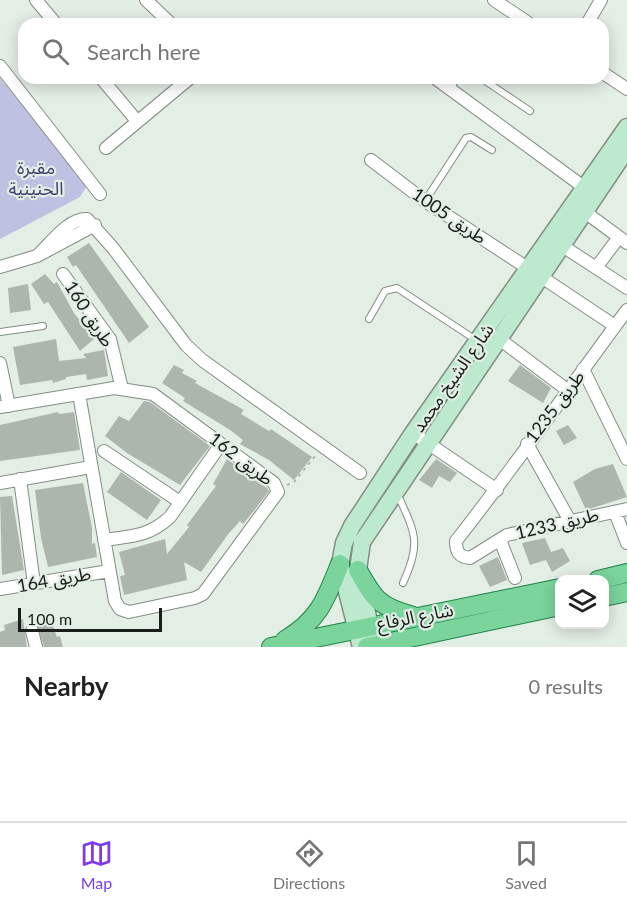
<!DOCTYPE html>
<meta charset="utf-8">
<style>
body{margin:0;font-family:Lato,"Noto Sans Arabic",sans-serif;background:#f6f6f6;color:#222}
.controls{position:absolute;right:18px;bottom:18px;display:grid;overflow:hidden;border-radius:12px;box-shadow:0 3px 15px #0003}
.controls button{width:54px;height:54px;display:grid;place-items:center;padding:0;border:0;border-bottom:2px solid #e0e0e0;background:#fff;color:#222;font:30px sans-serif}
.scale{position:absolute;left:18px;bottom:15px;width:144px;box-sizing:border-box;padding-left:6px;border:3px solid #1a1e1a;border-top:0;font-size:16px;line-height:21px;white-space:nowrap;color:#1a1e1a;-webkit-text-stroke:4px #e3eee5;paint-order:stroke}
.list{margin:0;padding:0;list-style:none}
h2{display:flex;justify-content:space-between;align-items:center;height:78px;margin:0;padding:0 24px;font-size:26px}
h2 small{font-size:20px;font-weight:400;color:#767676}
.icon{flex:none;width:33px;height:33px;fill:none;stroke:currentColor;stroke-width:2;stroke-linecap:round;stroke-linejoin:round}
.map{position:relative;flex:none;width:627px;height:647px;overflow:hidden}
.search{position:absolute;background:#fff;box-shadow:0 3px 15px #0003;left:18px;right:18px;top:18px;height:66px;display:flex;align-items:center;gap:15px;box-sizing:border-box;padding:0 21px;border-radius:18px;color:#767676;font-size:22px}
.sheet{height:174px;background:#fff}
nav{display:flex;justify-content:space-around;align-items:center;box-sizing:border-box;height:84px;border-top:2px solid #e0e0e0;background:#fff;font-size:16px;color:#767676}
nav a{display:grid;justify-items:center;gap:3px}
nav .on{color:#7c3aed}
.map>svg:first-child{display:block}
.green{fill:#bec1e2}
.building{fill:#acb6ad}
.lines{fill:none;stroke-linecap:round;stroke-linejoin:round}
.lane-casing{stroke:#838d84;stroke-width:8}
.street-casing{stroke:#838d84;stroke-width:14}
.secondary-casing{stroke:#838d84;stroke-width:19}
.primary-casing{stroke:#1f8244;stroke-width:20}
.path{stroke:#9fa7a0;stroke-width:1.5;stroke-dasharray:3 4.5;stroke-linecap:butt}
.lane{stroke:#fff;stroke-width:6}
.street{stroke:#fff;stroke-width:12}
.secondary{stroke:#bdeace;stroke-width:16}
.primary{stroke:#7ad49c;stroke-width:18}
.labels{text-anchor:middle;stroke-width:4.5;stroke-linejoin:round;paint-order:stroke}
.park-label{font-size:18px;fill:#3f406e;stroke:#e3eee5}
.street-label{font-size:18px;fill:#1a1e1a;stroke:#e3eee5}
</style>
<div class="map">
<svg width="627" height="647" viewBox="0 0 627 647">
<rect width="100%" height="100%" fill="#e3eee5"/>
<!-- green -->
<path class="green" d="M0,78l88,106 -8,13 -80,42z"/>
<!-- building -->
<path class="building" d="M89,243l60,84 -20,16 -53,-78 -3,2 -6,-10z
M45,274l9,10 3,-2 17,31 20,26 -14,12 -32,-49 -4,2 -13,-20z
M28,284l3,26 -21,3 -2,-25z
M56,339l3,22 27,-3 -3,-4 21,-4 4,26 -21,4 -1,-6 -20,3v2l-13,4 -1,-3 -32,5 -7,-38z
M174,365l10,5 -2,3 15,8 -2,2 49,27 -3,4 28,17 2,-2 41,28 -18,23 -25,-20 -29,-16 3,-4 -13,-10 -47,-29 2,-3 -23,-15z
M520,365l31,23 -8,15 -35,-22z
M144,401l6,1 60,44 -30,39 -53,-32 -22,-17 14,-20 10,5z
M58,412l1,2 15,-2 6,38 -80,11v-36z
M568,425l9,13 -13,7 -8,-14z
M227,459l40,29 2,3 -16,21 -10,12 -3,-3 -11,12 -28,39 -17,-10 3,18 -63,15 -4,-19 5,-1 -6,-23 46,-13 2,15 22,-27 -2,-2 29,-39 -3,-2z
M436,459l21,14 -7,9 -11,-6 -7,12 -13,-8z
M613,464l14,33 -41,13 -13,-28 22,-13z
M121,472l40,28 -14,20 -40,-28z
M83,483l9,45v16l3,-1 2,14 -49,10 -7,-29 -6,-48z
M12,496l12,74 -22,5 -2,-78z
M545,538l6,14 12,-4 7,13 -18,11 -6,-12 -16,5 -8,-22z
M498,557l9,23 -17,7 -11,-21z
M23,619l4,28h-27v-15l5,-2 -1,-5z
M51,620l6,17 3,-1 3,11h-19l-7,-22z"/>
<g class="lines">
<defs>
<path id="lane" d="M481,78l49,33
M450,89l7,-11
M425,201l41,-63 5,-1 21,13
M369,319l16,-28 12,-3 79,52
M0,332l43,-6
M397,493c18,40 25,49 6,90"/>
<path id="street" d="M36,0l20,24
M146,0l25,24
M494,0l36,24
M587,24l14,-24
M0,66l100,128
M603,73l24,16
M101,78l36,43
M435,78l150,110
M106,148l84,-70
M371,160l54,41 104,68
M585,212l42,31
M561,245l66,43
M37,256c13,-12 31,-38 50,-37l26,29 73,97 16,15 158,113
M0,267l37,-11 58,-31
M596,268l23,-31
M63,274l47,65 12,50
M540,276l75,50
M627,310c-57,77 -112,156 -171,231 0,11 3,16 14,17l37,-23 120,-26
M498,338l68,51
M0,363l9,43
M583,369l44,90
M0,407l114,-19 39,6 121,89 4,9 -75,102 -8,4 -66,14 -9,-3 -5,-8 -36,-207
M413,433l84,57
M527,444l43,77
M104,451l76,51
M20,479l14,105
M0,483l91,-16
M615,512l12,31
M104,540c28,-4 44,-3 66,-23l51,-73
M500,540l15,38
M0,589l109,-18
M32,631l4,16"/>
<path id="secondary" d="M374,646l-16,-76 4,-28 265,-393
M361,647l-21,-83 4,-21 8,-17 61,-93 214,-306"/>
<path id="primary" d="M358,570c16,29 21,37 55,46
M598,580l29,-7
M604,597l23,-5
M285,640c34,-20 41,-41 55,-76
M271,647l289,-59
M367,647l193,-41"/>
</defs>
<!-- lane casing -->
<use href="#lane" class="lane-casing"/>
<!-- street casing -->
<use href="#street" class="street-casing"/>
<!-- secondary casing -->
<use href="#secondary" class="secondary-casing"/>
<!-- primary casing -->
<use href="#primary" class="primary-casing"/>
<!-- path -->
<path class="path" d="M287,485l7,-3 22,-27"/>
<!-- lane -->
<use href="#lane" class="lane"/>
<!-- street -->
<use href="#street" class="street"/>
<!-- secondary -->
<use href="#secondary" class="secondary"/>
<!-- primary -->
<use href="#primary" class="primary"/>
</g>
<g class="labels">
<!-- park labels -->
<g class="park-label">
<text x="36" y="174">مقبرة<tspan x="36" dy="21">الحنينية</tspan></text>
</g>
<!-- street labels -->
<g class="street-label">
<text transform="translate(449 216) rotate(34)" y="6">طريق 1005</text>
<text transform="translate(89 314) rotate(57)" y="6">طريق 160</text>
<text transform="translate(453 378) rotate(-55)" y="6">شارع الشيخ محمد</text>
<text transform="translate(555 407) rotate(-53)" y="6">طريق 1235</text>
<text transform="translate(241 459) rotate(37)" y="6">طريق 162</text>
<text transform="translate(557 524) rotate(-13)" y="6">طريق 1233</text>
<text transform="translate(54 580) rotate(-10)" y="6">طريق 164</text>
<text transform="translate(415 617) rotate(-11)" y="6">شارع الرفاع</text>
</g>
</g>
</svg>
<div class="controls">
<button><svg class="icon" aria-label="layers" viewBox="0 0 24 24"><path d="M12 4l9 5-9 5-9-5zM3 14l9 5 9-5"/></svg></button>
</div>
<div class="scale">100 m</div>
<div class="search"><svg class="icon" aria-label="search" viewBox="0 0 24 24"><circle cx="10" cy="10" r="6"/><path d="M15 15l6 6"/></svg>Search here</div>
</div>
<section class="sheet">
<h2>Nearby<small>0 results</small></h2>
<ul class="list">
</ul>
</section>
<nav>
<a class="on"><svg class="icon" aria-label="map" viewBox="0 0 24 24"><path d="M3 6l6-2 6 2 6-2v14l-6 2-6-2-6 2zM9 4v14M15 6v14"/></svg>Map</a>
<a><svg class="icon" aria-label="directions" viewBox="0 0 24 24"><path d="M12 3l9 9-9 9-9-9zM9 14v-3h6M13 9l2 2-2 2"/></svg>Directions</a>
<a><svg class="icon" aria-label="saved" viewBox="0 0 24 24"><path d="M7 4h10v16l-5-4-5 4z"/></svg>Saved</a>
</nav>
